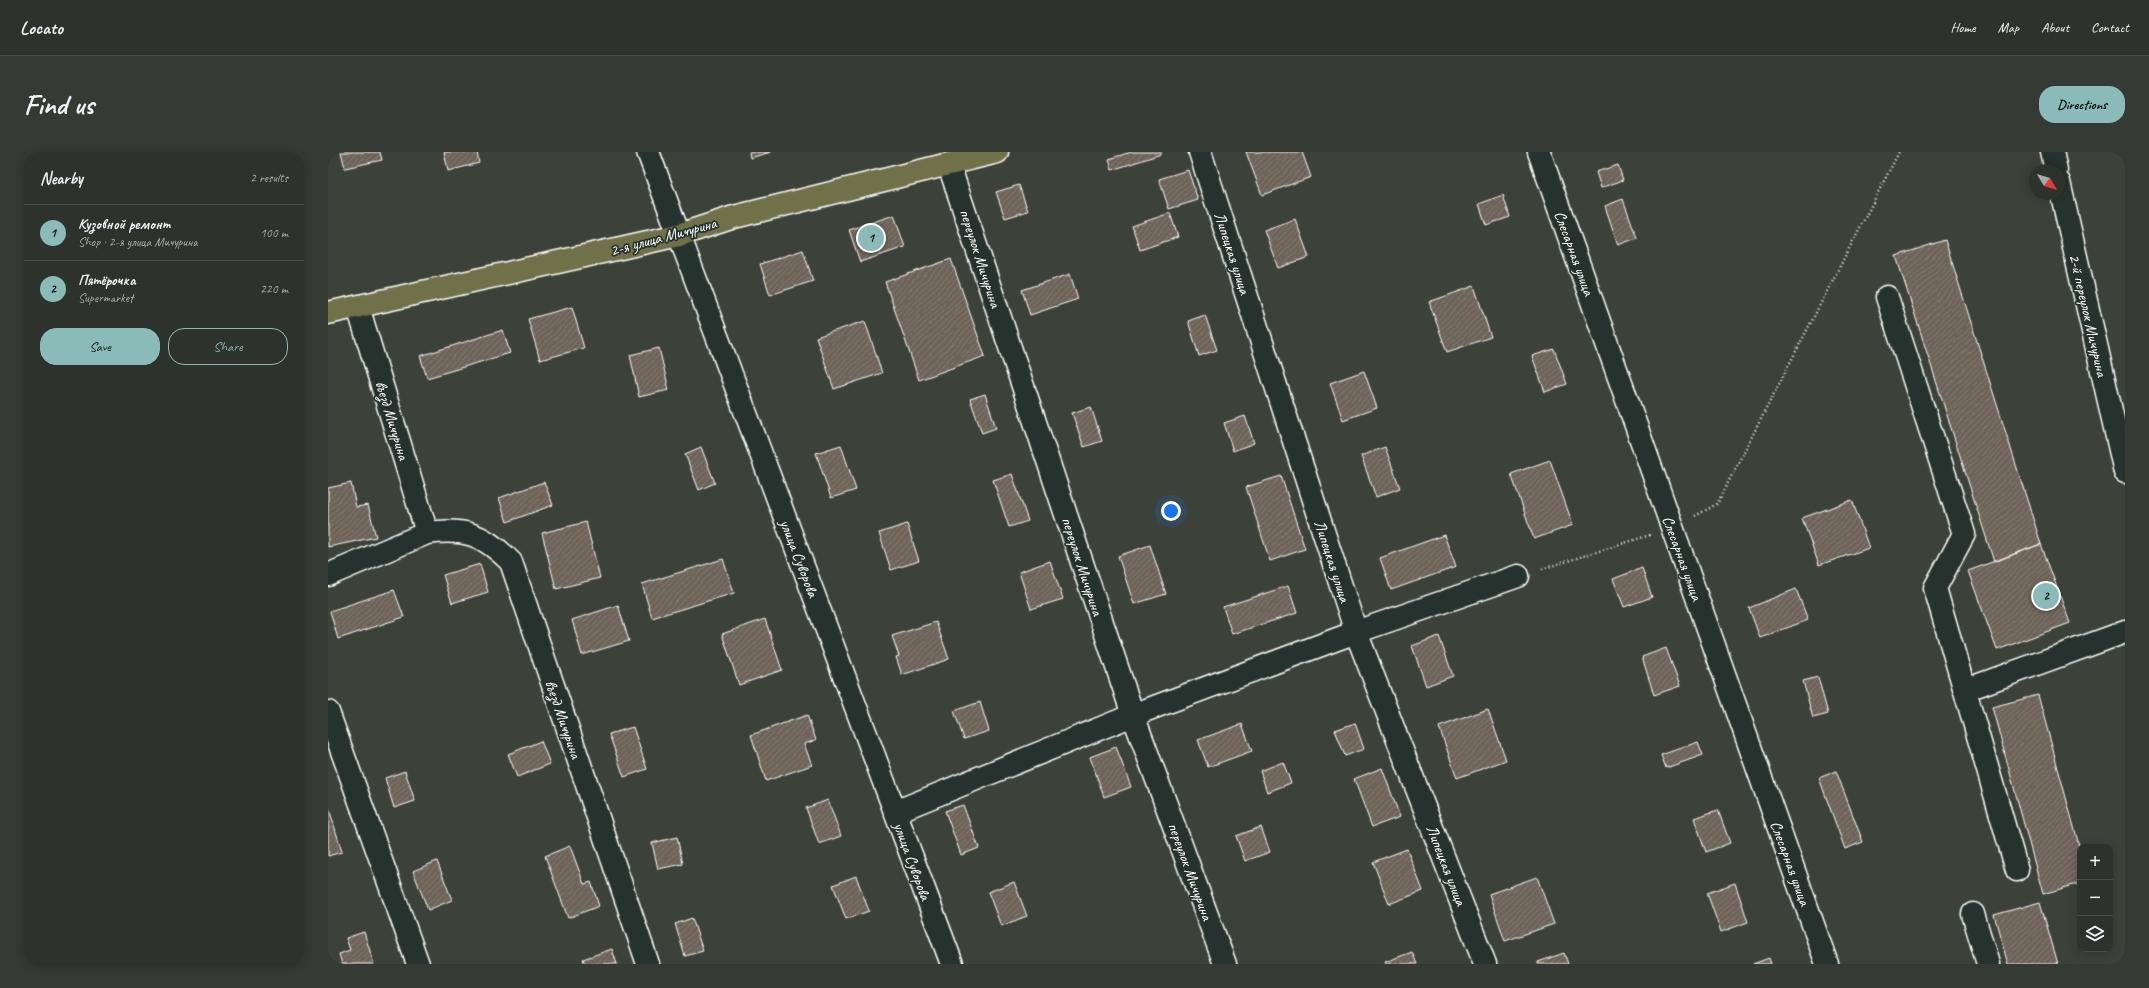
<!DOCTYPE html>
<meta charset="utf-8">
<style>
body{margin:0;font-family:Caveat,sans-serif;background:#353a34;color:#f1f3f6}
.controls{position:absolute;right:12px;bottom:12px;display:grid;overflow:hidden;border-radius:8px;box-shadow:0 2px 10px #0003}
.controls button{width:36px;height:36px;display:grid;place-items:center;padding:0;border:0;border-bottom:1px solid #484d48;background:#2d322c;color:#f1f3f6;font:20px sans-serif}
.compass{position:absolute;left:1701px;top:12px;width:36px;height:36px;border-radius:50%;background:#2d322c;box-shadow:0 2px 10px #0003;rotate:128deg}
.you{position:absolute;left:843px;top:359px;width:14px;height:14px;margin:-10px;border:3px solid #fff;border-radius:50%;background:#1a73e8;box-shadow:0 0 0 6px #1a73e833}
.badge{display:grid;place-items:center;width:26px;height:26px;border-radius:50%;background:#8bbbb9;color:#111;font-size:13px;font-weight:700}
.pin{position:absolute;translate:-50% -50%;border:2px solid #fff;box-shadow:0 1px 4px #0006}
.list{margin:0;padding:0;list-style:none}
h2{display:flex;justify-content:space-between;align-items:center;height:52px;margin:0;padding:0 16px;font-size:17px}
h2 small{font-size:13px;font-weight:400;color:#a7aaa9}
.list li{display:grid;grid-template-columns:26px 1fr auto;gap:12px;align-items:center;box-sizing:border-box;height:56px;padding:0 16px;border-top:1px solid #484d48}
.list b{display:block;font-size:15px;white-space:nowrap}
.list p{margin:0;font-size:13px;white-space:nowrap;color:#a7aaa9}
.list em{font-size:13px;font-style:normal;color:#a7aaa9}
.actions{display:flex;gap:8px;padding:12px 16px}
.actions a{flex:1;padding:9px 0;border:1px solid #8bbbb9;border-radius:16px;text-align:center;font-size:14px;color:#8bbbb9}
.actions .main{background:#8bbbb9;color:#111}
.icon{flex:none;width:22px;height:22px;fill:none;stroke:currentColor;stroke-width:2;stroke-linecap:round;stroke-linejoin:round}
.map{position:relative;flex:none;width:1797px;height:812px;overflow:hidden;border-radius:16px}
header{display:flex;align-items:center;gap:24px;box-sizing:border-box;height:56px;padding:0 20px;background:#2d322c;border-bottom:1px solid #484d48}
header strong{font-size:19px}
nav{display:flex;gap:22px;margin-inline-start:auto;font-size:14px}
.intro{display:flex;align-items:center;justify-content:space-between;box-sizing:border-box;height:96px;padding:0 24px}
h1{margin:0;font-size:28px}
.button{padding:10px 18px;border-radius:16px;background:#8bbbb9;color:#111;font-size:14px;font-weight:700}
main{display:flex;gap:24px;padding:0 24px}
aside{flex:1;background:#2d322c;border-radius:16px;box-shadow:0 2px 10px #0003}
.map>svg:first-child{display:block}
.building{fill:url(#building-hatch);stroke:#fff}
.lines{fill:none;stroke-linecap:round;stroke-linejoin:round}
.minor-casing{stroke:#fff;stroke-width:25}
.major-casing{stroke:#fff;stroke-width:25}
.path{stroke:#fff;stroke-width:2.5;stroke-dasharray:1 3;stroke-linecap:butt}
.minor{stroke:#26332d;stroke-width:22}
.major{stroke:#70704a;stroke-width:22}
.labels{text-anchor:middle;stroke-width:3.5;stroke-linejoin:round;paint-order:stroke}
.street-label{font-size:16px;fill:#fff;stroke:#26332d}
</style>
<header>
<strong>Locato</strong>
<nav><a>Home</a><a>Map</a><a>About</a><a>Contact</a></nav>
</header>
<div class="intro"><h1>Find us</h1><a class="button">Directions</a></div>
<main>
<aside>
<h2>Nearby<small>2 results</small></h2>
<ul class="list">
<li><span class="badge">1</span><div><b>Кузовной ремонт</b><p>Shop · 2-я улица Мичурина</p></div><em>100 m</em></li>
<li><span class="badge">2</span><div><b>Пятёрочка</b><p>Supermarket</p></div><em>220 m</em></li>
</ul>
<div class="actions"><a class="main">Save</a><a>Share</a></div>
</aside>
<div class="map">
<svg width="1797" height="812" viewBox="0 0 1797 812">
<defs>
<pattern id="building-hatch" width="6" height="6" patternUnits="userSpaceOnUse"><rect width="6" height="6" fill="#6e6458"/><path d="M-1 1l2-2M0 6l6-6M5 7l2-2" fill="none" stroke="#847b71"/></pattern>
</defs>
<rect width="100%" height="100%" fill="#3c423a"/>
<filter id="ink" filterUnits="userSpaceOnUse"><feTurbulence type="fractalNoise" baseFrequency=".025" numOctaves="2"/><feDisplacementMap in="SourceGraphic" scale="8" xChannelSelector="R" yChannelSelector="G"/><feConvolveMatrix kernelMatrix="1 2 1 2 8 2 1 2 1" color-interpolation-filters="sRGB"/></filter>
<g filter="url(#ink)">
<!-- building -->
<path class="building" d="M13,0h39l2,8 -37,8z
M116,0h33l2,11 -31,8z
M421,0h22l-21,6z
M803,0h30v2l-49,16 -3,-11z
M918,0h56l9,25 -49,18z
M1290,13l5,15 -22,8 -5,-16z
M860,18l10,30 -29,9 -10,-30z
M691,33l9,26 -23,7 -9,-26z
M1175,43l7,22 -24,8 -7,-21z
M1295,47l14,39 -19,7 -13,-39z
M842,61l8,24 -38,13 -8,-24z
M566,63l11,32 -45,15 -11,-32z
M967,67l14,38 -31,11 -14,-38z
M1617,88l96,304 -47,18 -98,-306z
M475,98l10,31 -43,14 -10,-31z
M623,107l34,97 -66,24 -34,-98z
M742,122l8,25 -48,16 -8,-25z
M1146,134l17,51 -44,15 -18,-50z
M244,155l12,41 -44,12 -12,-41z
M877,163l12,35 -18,6 -11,-35z
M537,169l17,52 -48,16 -18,-52z
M175,178l7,23 -83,25 -7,-22z
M331,196l10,42 -30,7 -9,-42z
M1226,197l13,35 -22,8 -13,-36z
M1036,219l13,37 -34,12 -13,-37z
M657,242l11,34 -14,5 -12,-34z
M763,255l11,34 -18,6 -12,-34z
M917,264l9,27 -21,8 -9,-28z
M513,293l15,45 -25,8 -15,-45z
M373,295l14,36 -16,7 -14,-36z
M1057,295l15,41 -24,9 -15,-41z
M1222,308l23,65 -39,14 -23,-65z
M684,322l16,47 -19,6 -16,-47z
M953,324l24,73 -35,12 -24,-74z
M216,330l9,23 -46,17 -8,-24z
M23,331l5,24 12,-2 8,32 -48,10v-59z
M1524,348l17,48 -50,17 -17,-47z
M258,370l14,56 -44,11 -14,-56z
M579,372l12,37 -28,9 -12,-37z
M1116,383l12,32 -65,23 -11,-32z
M1713,392l29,79 -73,27 -29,-79z
M822,393l16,49 -32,10 -16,-48z
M395,407l11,34 -82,25 -10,-34z
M722,409l13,38 -32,10 -12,-37z
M152,412l8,28 -36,11 -9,-28z
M1314,416l10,29 -28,10 -11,-28z
M960,434l9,27 -65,21 -9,-27z
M1468,437l12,31 -48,18 -11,-30z
M66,438l10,27 -66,22 -8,-28z
M290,453l11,36 -47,14 -10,-35z
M437,467l17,51 -43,15 -17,-51z
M608,470l13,37 -47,16 -6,-18 3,-1 -7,-20z
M1111,484l14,40 -27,10 -14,-40z
M1338,496l14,38 -26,9 -12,-38z
M1490,525l10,37 -15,4 -10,-37z
M1710,543l42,154v34l-37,11 -51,-187z
M652,550l9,29 -25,8 -10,-28z
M1160,557l18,51 -49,18 -18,-51z
M479,563l9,25 -12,4 8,21 -46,16 -15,-46z
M1027,571l9,26 -19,7 -10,-26z
M914,572l10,27 -44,16 -10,-27z
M305,575l14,42 -23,8 -15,-43z
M213,589l9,23 -33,13 -9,-23z
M1370,590l5,13 -37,13 -5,-13z
M788,595l15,40 -27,10 -14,-40z
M955,610l8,21 -24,9 -7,-21z
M1054,616l18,49 -28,10 -18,-48z
M77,619l10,30 -21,7 -9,-30z
M1508,619l27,71 -18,7 -26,-71z
M500,648l13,36 -22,8 -13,-36z
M0,653l14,47 -14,4z
M635,653l16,43 -18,7 -16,-44z
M1390,658l12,33 -24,9 -12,-34z
M933,675l9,25 -25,9 -9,-25z
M349,685l6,27 -25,5 -6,-26z
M242,694l14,38 7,-2 8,24 -31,12 -23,-62z
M1079,697l16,42 -34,13 -16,-42z
M109,709l15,39 -24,10 -15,-39z
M528,724l13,35 -23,8 -13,-34z
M1209,725l17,47 -49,17 -16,-47z
M686,730l13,34 -26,10 -13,-34z
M1407,731l13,39 -27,10 -14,-39z
M1712,750l18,62h-50l-14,-49z
M364,766l11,33 -18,5 -10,-32z
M36,780l10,32h-32l-3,-10 11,-4 -4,-12z
M284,797l5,15h-32l-2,-5z
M1084,800l5,12h-31l-1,-2z
M1236,801l4,11h-30v-2z
M1441,806l2,6h-18z"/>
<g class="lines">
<defs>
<path id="minor" d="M320,0l304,812
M872,0l156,480 129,332
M1211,0l288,812
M1724,0l4,18
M621,13l184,550 92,249
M1731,30l66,290
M1559,145l77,237 -29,54 82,282
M30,155l69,226c39,-5 56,1 84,29l137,402
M0,423l99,-42
M1637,538l160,-58
M0,560l90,252
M567,660l238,-97 223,-83 162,-56
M1645,762l15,50"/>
<path id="major" d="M0,161l351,-78 55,-18 263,-65"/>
</defs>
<!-- minor casing -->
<use href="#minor" class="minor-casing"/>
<!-- major casing -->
<use href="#major" class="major-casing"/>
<!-- path -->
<path class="path" d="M1367,364l22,-12 182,-352
M1214,417l108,-34"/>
<!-- minor -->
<use href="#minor" class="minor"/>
<!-- major -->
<use href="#major" class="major"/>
</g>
</g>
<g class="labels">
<!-- street labels -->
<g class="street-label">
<text transform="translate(335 84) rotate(-15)" y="6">2-я улица Мичурина</text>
<text transform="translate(905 101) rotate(72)" y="6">Липецкая улица</text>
<text transform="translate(1247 101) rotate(70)" y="6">Слесарная улица</text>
<text transform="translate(653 106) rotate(72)" y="6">переулок Мичурина</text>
<text transform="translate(1761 163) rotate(77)" y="6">2-й переулок Мичурина</text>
<text transform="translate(65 268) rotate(73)" y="6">въезд Мичурина</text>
<text transform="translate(472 406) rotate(69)" y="6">улица Суворова</text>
<text transform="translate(1355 406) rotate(70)" y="6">Слесарная улица</text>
<text transform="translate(1005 409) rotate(72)" y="6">Липецкая улица</text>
<text transform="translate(755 414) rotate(72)" y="6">переулок Мичурина</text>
<text transform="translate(236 567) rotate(71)" y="6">въезд Мичурина</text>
<text transform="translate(585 709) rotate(70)" y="6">улица Суворова</text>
<text transform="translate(1463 711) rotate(70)" y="6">Слесарная улица</text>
<text transform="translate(1119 713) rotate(69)" y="6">Липецкая улица</text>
<text transform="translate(863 719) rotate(70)" y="6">переулок Мичурина</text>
</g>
</g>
</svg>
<div class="controls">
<button>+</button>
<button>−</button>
<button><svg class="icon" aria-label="layers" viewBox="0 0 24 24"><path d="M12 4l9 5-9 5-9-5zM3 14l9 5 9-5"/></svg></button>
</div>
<svg class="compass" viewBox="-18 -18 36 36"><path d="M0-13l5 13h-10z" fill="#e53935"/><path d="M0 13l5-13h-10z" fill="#a7aaa9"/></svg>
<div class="you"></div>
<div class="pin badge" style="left:543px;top:86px">1</div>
<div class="pin badge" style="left:1718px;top:444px">2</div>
</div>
</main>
